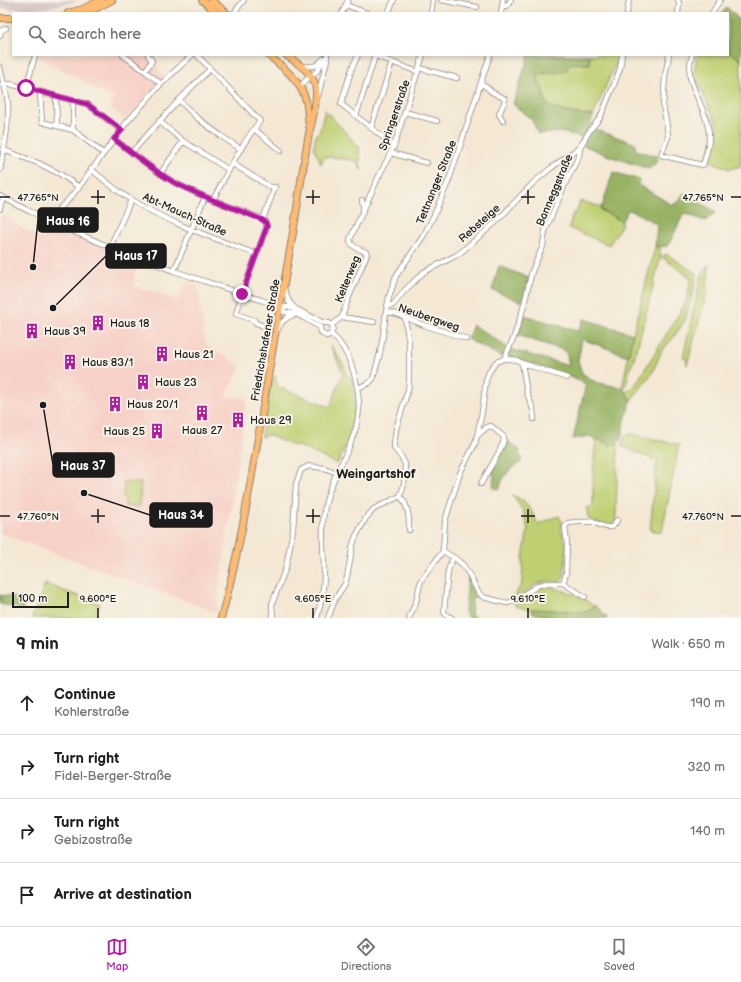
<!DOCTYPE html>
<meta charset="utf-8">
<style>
body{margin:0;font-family:"Balsamiq Sans",sans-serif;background:#f6f6f6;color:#202124}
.scale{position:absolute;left:12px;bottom:10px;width:57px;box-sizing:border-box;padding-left:4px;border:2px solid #1c1c1c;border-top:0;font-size:11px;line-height:14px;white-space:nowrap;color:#1c1c1c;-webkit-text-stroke:3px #f7f3e8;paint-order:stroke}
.stop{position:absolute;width:12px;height:12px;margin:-9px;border:3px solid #b5179e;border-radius:50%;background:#fff}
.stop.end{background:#b5179e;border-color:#fff;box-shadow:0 1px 4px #0008}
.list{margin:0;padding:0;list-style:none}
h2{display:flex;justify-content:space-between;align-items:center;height:52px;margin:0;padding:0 16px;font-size:17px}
h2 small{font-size:13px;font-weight:400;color:#757577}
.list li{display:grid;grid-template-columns:26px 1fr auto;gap:12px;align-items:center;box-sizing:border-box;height:64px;padding:0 16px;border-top:1px solid #e0e0e0}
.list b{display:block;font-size:15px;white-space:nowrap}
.list p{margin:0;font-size:13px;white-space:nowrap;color:#757577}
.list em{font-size:13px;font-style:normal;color:#757577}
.icon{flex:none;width:22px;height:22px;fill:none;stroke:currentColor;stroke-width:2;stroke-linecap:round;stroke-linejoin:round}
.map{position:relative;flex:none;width:741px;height:618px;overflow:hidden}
.search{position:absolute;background:#fff;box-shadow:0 2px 6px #0003;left:12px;right:12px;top:12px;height:44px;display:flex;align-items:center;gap:10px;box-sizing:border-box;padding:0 14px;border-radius:0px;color:#757577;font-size:15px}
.sheet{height:308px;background:#fff}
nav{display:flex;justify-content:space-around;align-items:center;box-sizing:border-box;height:56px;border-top:1px solid #e0e0e0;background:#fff;font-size:11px;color:#757577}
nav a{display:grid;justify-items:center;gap:2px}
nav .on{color:#b5179e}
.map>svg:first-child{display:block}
.built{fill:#f7d1c7}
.industrial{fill:#d2bfc0}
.green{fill:#bfd072;stroke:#6e7647}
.forest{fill:#97b264;stroke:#5a6740}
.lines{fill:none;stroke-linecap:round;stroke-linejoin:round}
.minor-casing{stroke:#888278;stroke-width:6}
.major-casing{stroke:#888278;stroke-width:8}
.minor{stroke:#fff;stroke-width:4.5}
.major{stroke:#ffbb71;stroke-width:6}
.route{stroke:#b5179e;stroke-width:5}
.ticks{fill:none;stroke:#1c1c1c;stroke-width:1.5}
.labels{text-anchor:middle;stroke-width:4;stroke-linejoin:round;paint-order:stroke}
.street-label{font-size:11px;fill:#1c1c1c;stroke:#f7f3e8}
.poi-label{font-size:11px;fill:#1c1c1c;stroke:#f7f3e8;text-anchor:start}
.quarter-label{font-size:13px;font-weight:bold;fill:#1c1c1c;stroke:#f7f3e8}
.ticks-label{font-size:10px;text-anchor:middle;fill:#1c1c1c;stroke:#f7f3e8;stroke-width:4;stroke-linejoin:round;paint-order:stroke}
.leader{fill:none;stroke:#1c1c1c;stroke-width:1.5}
.callout-dot{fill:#1c1c1c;stroke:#f7f3e8;stroke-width:1.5}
.callout{fill:#1c1c1c;stroke:#1c1c1c;stroke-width:1.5}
.callout-label{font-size:12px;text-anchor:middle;font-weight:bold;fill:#fff}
</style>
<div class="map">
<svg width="741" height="618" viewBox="0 0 741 618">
<rect width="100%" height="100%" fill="#f7f3e8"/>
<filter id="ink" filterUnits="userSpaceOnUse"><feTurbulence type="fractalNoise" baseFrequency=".025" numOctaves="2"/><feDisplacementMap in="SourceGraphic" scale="8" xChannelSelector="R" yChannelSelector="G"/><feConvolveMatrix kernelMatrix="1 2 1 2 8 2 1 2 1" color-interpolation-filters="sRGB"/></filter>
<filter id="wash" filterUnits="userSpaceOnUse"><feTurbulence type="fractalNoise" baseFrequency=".012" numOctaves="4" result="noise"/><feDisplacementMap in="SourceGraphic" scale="16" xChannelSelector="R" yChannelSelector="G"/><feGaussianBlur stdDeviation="0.9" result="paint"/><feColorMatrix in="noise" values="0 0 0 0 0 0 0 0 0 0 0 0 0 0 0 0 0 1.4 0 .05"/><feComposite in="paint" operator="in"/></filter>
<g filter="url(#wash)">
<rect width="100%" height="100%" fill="#f4e8d4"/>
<!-- built -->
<path class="built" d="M38,55h110l16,22 -39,43 -16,-13 6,-9 -21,-9 -16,-11 -32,-15 -9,-6z
M0,216h4l16,11 22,11 11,-12 83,35 -3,25 43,13 11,-17 10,3 9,60 35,21 -15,30 21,2 -31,214 -216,-79z"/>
<!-- industrial -->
<path class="industrial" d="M0,0h78l-13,4 -21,4 -32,1 -12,-1z"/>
<!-- green -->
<path class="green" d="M728,51l13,9v106l-12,3 -23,-10 12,-33 -24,-51 3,-20h31z
M589,55h31l-2,9 -4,3 -21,49 -27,-4 -18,-6 -4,-9v-7l-5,-6 -1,-10 12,-1 21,-10 18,1z
M325,110l34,37 2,23 -4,-9 -25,-4h-8l-3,7 -1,-1c0,-5 -3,-7 -5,-12 -2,-4 0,-12 1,-17l3,-1z
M580,201l22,6v4l20,10 -1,5 -12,19 -40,-17 4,-15 3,1z
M661,246l-2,7 2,2 -23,90 -14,45 -2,-2 11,-54 22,-87z
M666,254l31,20 -5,23 -7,23 -12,18 -11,12 -10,23 -12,16 -9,11 -5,-8 8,-5 52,-85 5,-24 -29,-21z
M709,264l-3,32 -19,69v-5l-4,-3 18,-80z
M330,344l15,23 1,8 5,1c10,35 2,56 -14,88l-36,-17 -10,-2 -23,-10 -7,2 8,-47 6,-15 2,10 3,3 50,19 13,-34z
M629,434h3l47,11 -17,87 -12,-2 7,-69 -36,-15 4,-10z
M596,439l14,6 8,-2 -2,72c-1,6 -1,9 -7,11l-20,-6 -3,-12 7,-2v-34z
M124,482l17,1 -2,24 -14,-1v-9h-2z
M513,496c14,4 19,16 25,28l21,-8 4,8 -2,3 2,11 4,5 -3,35 -5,4 -12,-1 -10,3 -21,14v-5l6,-9 1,-26 5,-29 -5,-18z
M45,584l55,20 -5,14h-63z
M546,585l33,11 15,10 -7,6 -55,-3v1l-17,-4 -1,-3 18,-13z"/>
<!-- forest -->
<path class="forest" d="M727,7l14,15v38l-13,-9v-38h-6z
M529,55h60l1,9 -19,-1 -6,9 -27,2 1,10 5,6v7l4,9 18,6 27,4 -4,11 47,17 -1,6 22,6 1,5 -9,8 -40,-13 -26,-11 2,-7 -24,-6 -23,2 -6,-14 -19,-16z
M613,172l27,8 -3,4 35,21 6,-3 6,-9 32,19 -11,9 -21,-8 -16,33 -13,1 2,-23 -27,-14 -3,1 -5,10 -21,-11z
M499,266l30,12 -7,24 -30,-12z
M524,315l54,16 6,-12 49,15 -5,22 -46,-17 -4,22 4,12 13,9 27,6 4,4 5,8 -8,26v9l-5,8 -8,2 -21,-9 -16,3 13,-55 -18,-8 -58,-19h-7l-36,-18 6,-14 37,24 59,17 -3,-15 -49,-16z
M506,440l14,10 -1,5 3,2c-1,8 -3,6 -8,9 -6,5 -14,15 -14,23l-7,-1 1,-14 -5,-2 12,-21z
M468,576l11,20 -7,3 -1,15 5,4h-8l-3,-6z
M0,595l26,5 -3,9 -23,-5z
M595,605l13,13h-60l3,-1 -19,-4v-4l55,3z"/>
</g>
<g filter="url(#ink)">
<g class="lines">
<defs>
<path id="minor" d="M441,0l36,7
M678,0l1,4 -1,9
M346,5l21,8
M502,6h5l4,-6
M234,13l10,-13
M342,13l6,-13
M388,13l6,-13
M431,13l2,-13
M501,13l2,-13
M627,13l2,-13
M712,13l8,-13
M0,36l1,-5 5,-3
M123,55l22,16 16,13
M197,55l63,66c-19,24 -33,52 -47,79
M358,55l-6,13 -11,36 53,42
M373,55l45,17
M669,55l-4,21 -2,30 4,20 1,11 -7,18 37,9 5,1c3,-9 6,-19 6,-28 0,-21 -14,-40 -19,-60 -1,-7 0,-15 2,-22
M302,66c11,1 14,1 21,-7
M0,67c2,13 7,25 8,37 1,21 -4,45 -8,66
M419,68l38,10
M145,71l7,-10 -4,-6
M5,84h5l77,20 34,26
M481,84c5,2 7,5 11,8 4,3 9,4 13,7l-1,4 -5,11 4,7
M26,88l9,-32
M300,88l4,-6 13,-11 8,-13
M40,92l2,30 31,8 30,23
M56,96l1,30
M318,96l9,-36v-5
M73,100v30
M179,100l17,17 25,19 20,13
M405,112l32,9
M356,116l19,-60
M159,121l24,20 46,29
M371,128l21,-66
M254,129l27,22
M114,139c20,15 42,34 63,45 28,14 57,24 86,35
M4,150l34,13 22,11 19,13
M132,152l47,-52 31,-31
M391,153l36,10
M233,164l37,23h5l-12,32
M91,169c13,11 27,23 42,32 38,23 81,37 123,53
M160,174l23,-33
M0,196l31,16 12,4 7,2 6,6 54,23 64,24 96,32 10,4 4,5 12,2 8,4 16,9
M0,209l1,-6 3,-5
M363,211l15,-33 16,-32 29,-91
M50,218l18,-18 11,-13 48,-65 34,-38 31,-29
M263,219l3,4 1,3 -25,68 -6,20 18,6 2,3 13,5v2l-2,20
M110,247l21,-47
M174,271l31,-74
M284,288l5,14 6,6
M387,306l6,-1 12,-15 19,-18 31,-16 5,-3 36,-31 36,-38 19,-16 29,-21
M280,307h8l10,3 26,13h5l3,2 1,4 -2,5
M386,312l8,1 30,12 43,14
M342,317l32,5
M332,325l10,-8 5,-15 20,-48 -1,-2c-6,-3 -16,-5 -16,-13l13,-28v-5l-1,-6
M320,327c0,5 2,8 7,9l4,-2
M277,331c4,-8 8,-14 17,-16
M504,359l10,-22 9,-28 9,-38 11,-25 2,-15 21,-49 13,-26 1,-9 10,-17 10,-12 13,-31 7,-18 2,-14
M522,363l45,15
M358,388l11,-5 4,-4 7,-26 3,-17 3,-24 3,-15 7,-21 28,-41 10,-20 15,-35 41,-125
M477,436l10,-9 4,-1 13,11c0,12 -18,35 -23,47
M400,496c9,10 9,21 9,34
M443,551l13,8 7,6 7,11 8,16 5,5 19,5 6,1 5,-2 26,-16 8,-2h16l22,14
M563,583l3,-9 1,-31 -2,-16 3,-4c8,-1 17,-2 24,-1 9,2 20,12 25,-2
M273,618l-1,-14 14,-37 7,-37 3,-46 5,-14 8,-4 15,2 14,5
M317,618c4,-15 7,-30 7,-45 0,-20 -3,-41 0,-61 2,-16 9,-31 16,-46 18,-35 25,-57 13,-96 -4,-13 -11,-27 -22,-36
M328,618l7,-19 10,-15 2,-7 6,-33 3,-8 10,-18 8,-9 26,-13 2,-5 2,-7 1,-20 -3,-6 -8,-10v-4l2,-15 12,-39 1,-7v-39l-4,-26
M409,618l7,-16 4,-18 2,-5 21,-28 2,-30 15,-48 15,-29 2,-8 5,-24 4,-32 3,-8 7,-10 8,-3h6l7,1 5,3 5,30 6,16 1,10
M452,618l-6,-3 -2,-3 4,-41 5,-14"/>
<path id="major" d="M202,0l15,13
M211,0l16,13
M68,13l15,-4 18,-9
M83,13l12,-4 17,-9
M0,18h13
M268,55c15,12 33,26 38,46 2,8 2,17 3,25
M221,618c20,-71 31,-143 43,-216 9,-59 20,-117 30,-175 5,-31 9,-62 15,-93 3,-14 8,-29 7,-44 -1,-17 -18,-26 -30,-35"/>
</defs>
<!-- minor casing -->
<use href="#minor" class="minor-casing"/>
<!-- major casing -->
<use href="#major" class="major-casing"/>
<!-- minor -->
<use href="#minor" class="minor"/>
<!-- major -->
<use href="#major" class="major"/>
</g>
</g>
<g class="lines" filter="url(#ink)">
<!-- route -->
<path class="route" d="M26,88l61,16 35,26 -8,9c20,15 42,34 63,45 28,14 57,24 86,36l3,3 1,3 -25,68"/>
</g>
<!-- ticks -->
<path class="ticks" d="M98,190v14M313,190v14M528,190v14M0,197h10M91,197h14M306,197h14M521,197h14M731,197h10M98,509v14M313,509v14M528,509v14M0,516h10M91,516h14M306,516h14M521,516h14M731,516h10M98,608v10M313,608v10M528,608v10"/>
<!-- icons -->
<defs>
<symbol id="building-bare" viewBox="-9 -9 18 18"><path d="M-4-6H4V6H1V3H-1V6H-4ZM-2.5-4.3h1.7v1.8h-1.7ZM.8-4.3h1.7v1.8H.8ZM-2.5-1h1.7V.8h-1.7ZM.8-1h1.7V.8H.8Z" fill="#b5179e" stroke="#f7f3e8" stroke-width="2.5" paint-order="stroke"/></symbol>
</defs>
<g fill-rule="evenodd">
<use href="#building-bare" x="87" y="312" width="22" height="22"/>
<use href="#building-bare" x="21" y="320" width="22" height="22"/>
<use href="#building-bare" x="151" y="343" width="22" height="22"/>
<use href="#building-bare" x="59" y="351" width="22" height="22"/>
<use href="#building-bare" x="132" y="371" width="22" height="22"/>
<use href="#building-bare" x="104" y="393" width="22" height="22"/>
<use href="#building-bare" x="191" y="402" width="22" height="22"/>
<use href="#building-bare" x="227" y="409" width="22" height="22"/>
<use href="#building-bare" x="146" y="420" width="22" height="22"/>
</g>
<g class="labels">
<!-- street labels -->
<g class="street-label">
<text transform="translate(394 115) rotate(-71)" y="4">Springerstraße</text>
<text transform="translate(436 182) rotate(-68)" y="4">Tettnanger Straße</text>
<text transform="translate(554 190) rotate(-67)" y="4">Banneggstraße</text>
<text transform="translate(185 214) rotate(24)" y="4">Abt-Mauch-Straße</text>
<text transform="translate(479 223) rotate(-42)" y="4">Rebsteige</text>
<text transform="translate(347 279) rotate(-68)" y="4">Kelterweg</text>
<text transform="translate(429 317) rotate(19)" y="4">Neubergweg</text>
<text transform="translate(265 340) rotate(-80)" y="4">Friedrichshafener Straße</text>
</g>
<!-- poi labels -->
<g class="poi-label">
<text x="110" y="327">Haus 18</text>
<text x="44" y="335">Haus 39</text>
<text x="174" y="358">Haus 21</text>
<text x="82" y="366">Haus 83/1</text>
<text x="155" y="386">Haus 23</text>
<text x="127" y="408">Haus 20/1</text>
<text x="250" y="424">Haus 29</text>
<text x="202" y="434" text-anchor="middle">Haus 27</text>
<text x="145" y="435" text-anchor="end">Haus 25</text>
</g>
<!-- quarter labels -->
<g class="quarter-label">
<text x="376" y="478">Weingartshof</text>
</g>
</g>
<g class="ticks-label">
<text x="38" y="201">47.765°N</text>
<text x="703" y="201">47.765°N</text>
<text x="38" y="520">47.760°N</text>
<text x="703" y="520">47.760°N</text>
<text x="98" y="602">9.600°E</text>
<text x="313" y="602">9.605°E</text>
<text x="528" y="602">9.610°E</text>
</g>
<!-- callouts -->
<path class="leader" d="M33 267L38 220M53 308L106 256M43 405L53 465M84 493L150 515"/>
<g class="callout-dot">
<circle cx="33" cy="267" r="4"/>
<circle cx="53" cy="308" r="4"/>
<circle cx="43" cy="405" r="4"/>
<circle cx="84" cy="493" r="4"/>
</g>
<g class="callout">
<rect x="38" y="208" width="60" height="24" rx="4"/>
<rect x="106" y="244" width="60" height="24" rx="4"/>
<rect x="53" y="453" width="61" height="24" rx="4"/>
<rect x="150" y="503" width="62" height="24" rx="4"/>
</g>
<g class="callout-label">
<text x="68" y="225">Haus 16</text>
<text x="136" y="260">Haus 17</text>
<text x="83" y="470">Haus 37</text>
<text x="181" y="519">Haus 34</text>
</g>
</svg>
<div class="scale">100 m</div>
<div class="stop" style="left:26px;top:88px"></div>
<div class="stop end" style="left:242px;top:294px"></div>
<div class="search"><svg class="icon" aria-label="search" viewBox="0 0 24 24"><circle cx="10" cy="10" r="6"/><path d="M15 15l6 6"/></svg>Search here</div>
</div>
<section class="sheet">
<h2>9 min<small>Walk · 650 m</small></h2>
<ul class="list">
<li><svg class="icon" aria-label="ahead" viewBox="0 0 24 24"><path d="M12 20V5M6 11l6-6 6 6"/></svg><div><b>Continue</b><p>Kohlerstraße</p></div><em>190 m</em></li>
<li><svg class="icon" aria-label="right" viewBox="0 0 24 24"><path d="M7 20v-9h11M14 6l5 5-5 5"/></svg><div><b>Turn right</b><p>Fidel-Berger-Straße</p></div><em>320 m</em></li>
<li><svg class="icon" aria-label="right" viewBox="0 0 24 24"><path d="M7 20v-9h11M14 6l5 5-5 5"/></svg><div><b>Turn right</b><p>Gebizostraße</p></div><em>140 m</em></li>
<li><svg class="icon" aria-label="arrive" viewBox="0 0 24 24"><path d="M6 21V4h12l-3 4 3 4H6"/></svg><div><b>Arrive at destination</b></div></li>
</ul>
</section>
<nav>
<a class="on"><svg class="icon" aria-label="map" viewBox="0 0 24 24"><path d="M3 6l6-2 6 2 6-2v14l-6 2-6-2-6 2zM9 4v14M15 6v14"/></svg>Map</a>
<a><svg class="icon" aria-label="directions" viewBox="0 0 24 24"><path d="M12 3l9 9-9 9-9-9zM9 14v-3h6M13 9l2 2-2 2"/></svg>Directions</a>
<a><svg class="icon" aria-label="saved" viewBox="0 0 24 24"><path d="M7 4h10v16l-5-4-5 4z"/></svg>Saved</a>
</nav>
